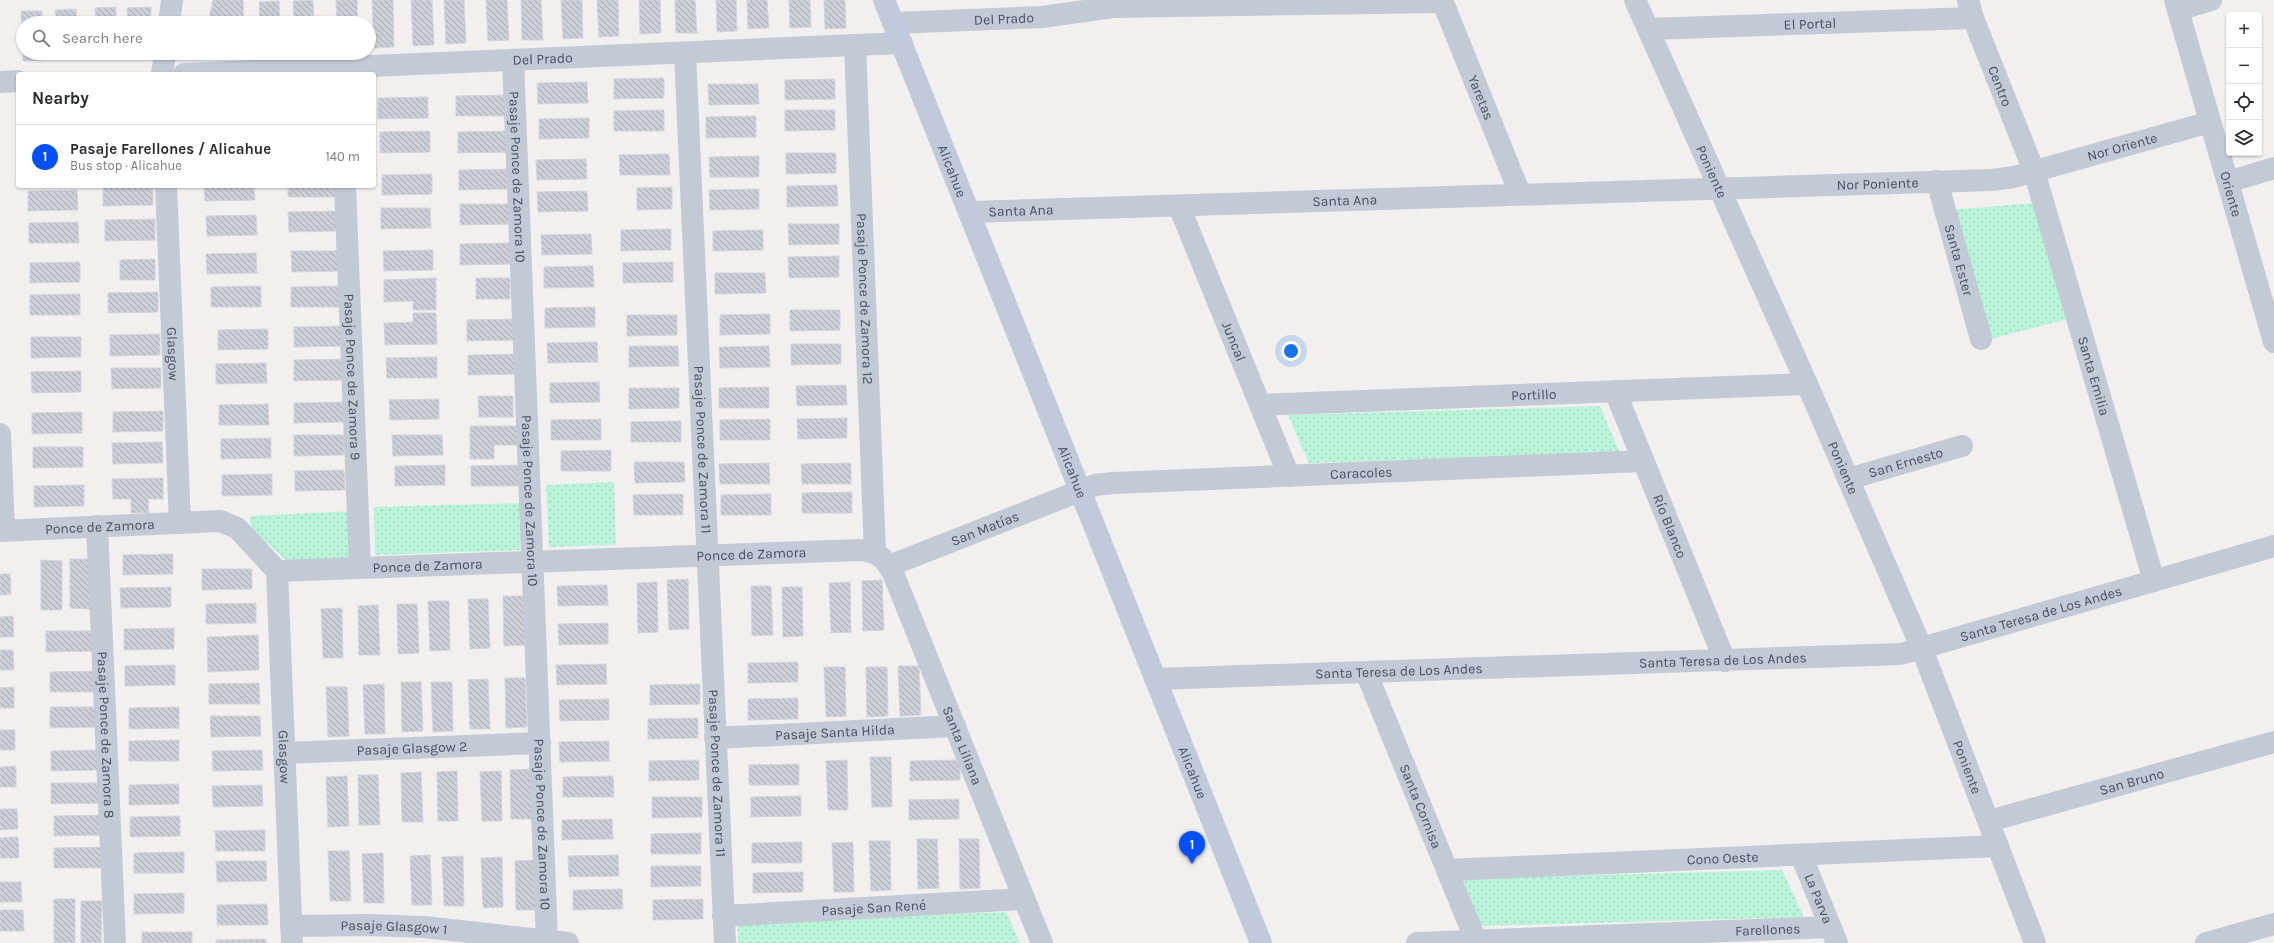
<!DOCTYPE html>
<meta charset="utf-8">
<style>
body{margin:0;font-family:Karla,sans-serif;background:#f2f2f3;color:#2b2b33}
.controls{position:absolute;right:12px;top:12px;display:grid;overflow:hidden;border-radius:4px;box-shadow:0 1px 3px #0004}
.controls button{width:36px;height:36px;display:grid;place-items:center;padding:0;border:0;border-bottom:1px solid #e1e1e2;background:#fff;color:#2b2b33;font:20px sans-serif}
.you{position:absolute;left:1291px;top:351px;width:14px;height:14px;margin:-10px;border:3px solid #fff;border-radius:50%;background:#1a73e8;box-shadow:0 0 0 6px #1a73e833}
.badge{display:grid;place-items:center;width:26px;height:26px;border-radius:50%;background:#054ff7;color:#fff;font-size:13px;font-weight:700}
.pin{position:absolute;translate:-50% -33px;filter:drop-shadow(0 1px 2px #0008)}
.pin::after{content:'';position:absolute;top:21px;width:14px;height:12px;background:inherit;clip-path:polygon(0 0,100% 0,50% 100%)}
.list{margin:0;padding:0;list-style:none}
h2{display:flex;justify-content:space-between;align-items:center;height:52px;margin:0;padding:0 16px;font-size:17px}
h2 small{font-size:13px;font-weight:400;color:#7c7c81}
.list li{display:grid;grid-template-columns:26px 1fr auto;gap:12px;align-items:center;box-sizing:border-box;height:64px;padding:0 16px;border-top:1px solid #e1e1e2}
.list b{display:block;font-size:15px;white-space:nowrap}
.list p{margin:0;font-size:13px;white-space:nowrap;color:#7c7c81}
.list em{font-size:13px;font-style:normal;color:#7c7c81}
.icon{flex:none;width:22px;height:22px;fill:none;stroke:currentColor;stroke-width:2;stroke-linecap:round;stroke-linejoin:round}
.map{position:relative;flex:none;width:2274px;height:943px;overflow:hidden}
.search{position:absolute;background:#fff;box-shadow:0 1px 3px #0004;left:16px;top:16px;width:360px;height:44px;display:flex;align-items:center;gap:10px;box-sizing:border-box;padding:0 14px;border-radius:22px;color:#7c7c81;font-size:15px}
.panel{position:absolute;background:#fff;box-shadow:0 1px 3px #0004;left:16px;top:72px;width:360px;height:116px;border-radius:4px}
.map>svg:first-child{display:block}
.grass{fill:url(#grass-dots)}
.building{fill:url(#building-back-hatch);stroke:#d3d4dc}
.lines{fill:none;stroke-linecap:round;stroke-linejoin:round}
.street{stroke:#c2cad6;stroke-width:22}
.secondary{stroke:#c0cadb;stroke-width:22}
.labels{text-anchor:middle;stroke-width:3;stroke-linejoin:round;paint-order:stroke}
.street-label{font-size:14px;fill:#455060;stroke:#fff}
</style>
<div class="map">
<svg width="2274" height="943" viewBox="0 0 2274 943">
<defs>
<pattern id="grass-dots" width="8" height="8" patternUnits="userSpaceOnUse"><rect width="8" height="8" fill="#baf4d8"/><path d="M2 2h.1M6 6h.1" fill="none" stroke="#a1d3bc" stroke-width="1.8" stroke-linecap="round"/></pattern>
<pattern id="building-back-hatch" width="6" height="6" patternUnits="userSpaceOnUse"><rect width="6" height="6" fill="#cbced6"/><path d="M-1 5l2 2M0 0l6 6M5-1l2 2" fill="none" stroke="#a7aab1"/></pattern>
</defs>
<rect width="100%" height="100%" fill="#f2f0ef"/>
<!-- grass -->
<path class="grass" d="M2034,203l34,116 -77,20 -41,-129z
M1600,406l20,47 -311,10 -21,-48z
M614,482l2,63 -67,2 -3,-62z
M522,503l-2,47 -145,5 -1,-48z
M352,511l-2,49 -63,1 -36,-32 -1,-13z
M1782,870l22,47 -323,9 -18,-47z
M1006,912l14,31h-282v-20z"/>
<!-- building -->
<path class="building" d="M213,0h30l1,23h-36z
M313,0l1,23h-20l-1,-22z
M336,0h21l1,23h-21z
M372,0h21l1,47 -20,1z
M411,0h21l2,45 -21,1z
M444,0h20l2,43 -20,1z
M486,0h21l2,40 -21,1z
M521,0h20l2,40h-21z
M561,0h21l1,38 -20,1z
M597,0h21l1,36 -20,1z
M639,0h21l1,33 -21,1z
M675,0h20l2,33h-21z
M716,0h20l1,31 -20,1z
M747,0h20l2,28 -21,1z
M789,0h21l1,27 -21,1z
M824,0h21l1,28 -21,1z
M279,1l1,22h-20l-1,-21z
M116,7v16h-20l-1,-15z
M151,7v16h-23l-1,-15z
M76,9l1,14h-21l-1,-13z
M21,11h21v12h-19v30h20l1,7 -21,1z
M57,53h21v5l-20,1z
M97,53h21v4l-21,1z
M129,53h23v3l-23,1z
M203,53h42v2l-43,1z
M664,78v20l-50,1v-20z
M835,79v20l-50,1v-20z
M587,82l1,21 -50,1 -1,-21z
M708,84h50l1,20 -50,1z
M506,95v21h-50v-20z
M428,97v21l-50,1v-21z
M664,110v21h-50v-20z
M785,110h50v20l-50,1z
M756,116v21l-50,1v-21z
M589,118v20l-50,1v-20z
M430,131v21l-50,1v-21z
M508,131v21l-50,1v-21z
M786,153h50v20l-50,1z
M669,154l1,21h-50l-1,-20z
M759,156v21h-49l-1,-20z
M586,159l1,20 -50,1 -1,-20z
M509,169v20l-50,1v-20z
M432,174v20l-50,1v-20z
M837,185l1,21 -51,1v-21z
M103,186h50v19l-50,1z
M204,186h50l1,14 -50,1z
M288,186h50v11h-50z
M672,187v22l-35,1v-22z
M759,189v20l-49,1 -1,-20z
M77,190l1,20 -50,1v-20z
M587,191l1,20 -50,1 -1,-20z
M460,204h50v20l-50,1z
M381,208h49l1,20 -50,1z
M338,211l1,20 -50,1 -1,-20z
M256,215l1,20 -50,1 -1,-20z
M155,219v21l-50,1v-21z
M78,222l1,21h-50v-20z
M788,224h51v20l-50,1z
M671,229v21l-50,1v-21z
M763,230v20l-50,1v-20z
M591,234l1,20 -50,1 -1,-20z
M510,243v21l-50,1v-21z
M433,250v20l-49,1 -1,-20z
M291,251h50l1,20 -50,1z
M256,253l1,20 -50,1 -1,-20z
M839,256v21l-50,1 -1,-21z
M155,259v21h-35v-20z
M80,262v20l-50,1v-20z
M673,262v20l-50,1v-20z
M593,266l1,21 -50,1v-21z
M715,273h50l1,20 -51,1z
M436,278v32h-23v-9l-29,1v-22z
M476,278h34v21h-34z
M261,286v21h-50v-20z
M341,286v21h-50v-20z
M158,292v20l-50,1v-20z
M80,294v21h-50v-20z
M595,307v20l-50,1v-20z
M790,310h50v20l-50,1z
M413,313h23l1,31 -52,1 -1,-22 29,-1z
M770,314v20l-50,1v-20z
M627,315h50v20l-50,1z
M517,319v21l-50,1v-21z
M343,326l1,20 -50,1v-20z
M268,329v20l-50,1v-20z
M160,334v21l-50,1v-21z
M31,337h50v20l-50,1z
M597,342l1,20 -50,1 -1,-20z
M791,344h50v20l-50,1z
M629,346h49l1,20 -50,1z
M769,346l1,21 -50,1 -1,-21z
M518,354v20l-50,1v-20z
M437,357v21h-50l-1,-20z
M343,359l1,21 -50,1v-21z
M266,363l1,20 -51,1v-20z
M111,368h50v20l-49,1z
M81,371v21l-49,1 -1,-21z
M599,382l1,20 -50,1v-20z
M846,385l1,20 -50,1 -1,-20z
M769,387v21h-50v-20z
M629,388h50v20l-50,1z
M478,396h35v21h-34z
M439,399v20l-49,1 -1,-20z
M344,402v20l-50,1v-20z
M268,404l1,21h-50v-20z
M163,411v20l-50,1v-20z
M82,412v21l-50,1v-21z
M847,418v20l-49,1 -1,-20z
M601,419v21h-50v-20z
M770,419v21h-50v-20z
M681,421v21h-50v-20z
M470,426h50v19h-26v14h-24z
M294,435h50v20l-50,1z
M392,435h50l1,20 -50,1z
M271,438v20l-50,1v-20z
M162,442l1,21 -50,1 -1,-21z
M33,447h50v20l-50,1z
M611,450v21h-50v-20z
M634,462h50l1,20 -50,1z
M769,463l1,21h-50l-1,-20z
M851,463v21h-49l-1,-20z
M445,465v20l-50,1v-20z
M521,465v21h-50v-20z
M344,470l1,20 -50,1v-20z
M272,474v21l-50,1v-21z
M163,478v21h-15l1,14h-18v-14h-18l-1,-20z
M84,485v21l-50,1v-21z
M852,492v21h-50v-20z
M683,494v21h-49l-1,-20z
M771,494v21h-50v-20z
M173,554v20l-50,1v-20z
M70,559h20v50l-20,-1z
M41,560l21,1v49h-21z
M202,569h50v20l-50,1z
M0,574h10l1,20 -11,1z
M688,579l1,50 -20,1 -2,-50z
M882,580l2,50 -21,1 -1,-50z
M657,582l1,50 -20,1 -1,-50z
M850,582l1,50 -20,1 -2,-50z
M607,585l1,20 -50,1 -1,-20z
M751,586h20l2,49 -21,1z
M171,587v20l-50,1 -1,-20z
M782,587h20l1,49 -20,1z
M503,596h20l2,49 -21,1z
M468,599h20l2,49 -20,1z
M428,601h21l1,49 -20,1z
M256,603v20l-50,1v-20z
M397,604h20l2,49 -21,1z
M378,605l2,50h-21l-1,-49z
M342,608l1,50h-20l-2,-49z
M13,616l1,21h-14v-20z
M608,623v21l-49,1 -1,-21z
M174,628v21l-50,1v-21z
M46,631h50v20l-50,1z
M258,635l1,35 -51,2 -1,-35z
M0,650h13l1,20h-14z
M798,662v20l-50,1v-20z
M606,664l1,20 -50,1 -1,-20z
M175,665v20l-50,1v-20z
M898,666h21l2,49 -21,1z
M824,667h21l1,49 -20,1z
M866,667h21l1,49 -21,1z
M100,671v21h-50v-20z
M505,678h20l2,49 -21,1z
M488,679l2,50h-20l-2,-49z
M401,682h20l2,49 -21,1z
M431,682h21l1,49 -20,1z
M259,683l1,21h-51v-20z
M384,684l1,50h-20l-2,-49z
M700,684v20l-50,1v-20z
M14,687v21h-14v-20z
M326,687h21l2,49 -21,1z
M798,698v21l-50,1v-21z
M609,699v21l-49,1 -1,-21z
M50,707h50v20l-50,1z
M179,707v21l-50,1v-21z
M210,716h50l1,20 -50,1z
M698,718v20l-50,1v-20z
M0,730h15v20h-15z
M179,740v21h-50v-20z
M609,741v20l-49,1 -1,-20z
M101,750v20l-50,1v-20z
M262,750l1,20 -50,1 -1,-20z
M870,757h21l1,50h-20z
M699,760v20l-50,1v-20z
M847,760l1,50h-20l-2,-49z
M960,760v20l-50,1v-20z
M799,764v21h-50v-20z
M16,766v21h-16v-20z
M530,769l2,50h-21l-1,-49z
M457,771l1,50h-20l-1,-49z
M501,771l1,50h-20l-2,-49z
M421,772l2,50h-21l-1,-49z
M358,775h20l2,50h-21z
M347,776l2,50 -21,1 -2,-50z
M613,776l1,21h-51v-20z
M51,783h50v20l-50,1z
M179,784v20l-50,1v-20z
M262,785l1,21 -50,1 -1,-21z
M801,796v20l-50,1v-20z
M652,797h50v20l-50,1z
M959,799v20l-50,1v-20z
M0,809h17l1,20 -18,1z
M104,815v20l-50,1v-20z
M180,816v20l-50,1v-20z
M612,819l1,20 -51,1v-20z
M265,830v21h-49l-1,-20z
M701,833v21h-50v-20z
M18,837l1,21h-19v-20z
M917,839h20l2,49 -21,1z
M959,839h20l1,49 -20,1z
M869,841h21l1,49 -20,1z
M802,842v21h-50v-20z
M853,842l1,50h-20l-2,-49z
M104,847v21h-50v-20z
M328,851h21l2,50h-21z
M184,852v21h-50v-20z
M383,853l1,50h-20l-2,-49z
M430,855l2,50h-20l-2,-49z
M618,855l1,21 -50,1 -1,-21z
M463,856l1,50h-20l-2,-49z
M502,857l1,50 -20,1 -2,-50z
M535,860l2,50h-21l-1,-49z
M216,861h50l1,20 -50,1z
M651,866h50v20l-50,1z
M803,872v20l-50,1v-20z
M0,882h21l1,20h-22z
M622,889l1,20 -50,1v-20z
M184,893v20l-50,1v-20z
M54,899h21v44h-21z
M703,899v20l-50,1v-20z
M81,901h21l-1,42h-20z
M267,904l1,21h-51v-20z
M0,910h23l1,21h-24z
M142,932h50v11h-50z
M266,939v4h-50v-3z"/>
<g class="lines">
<!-- street -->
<g class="street">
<path id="s1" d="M1442,0l78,194"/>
<path id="s2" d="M1635,0l172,384 115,265 113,294"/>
<path id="s3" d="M1968,0l5,18 61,153 120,410"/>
<path id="s4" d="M2175,0l99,342"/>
<path d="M2178,10l33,-10"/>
<path d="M169,23l3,-23"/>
<path id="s5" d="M894,23l148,-6 71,-10 329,-5"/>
<path id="s6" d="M1648,29l325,-11"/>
<path id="s7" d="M855,45l20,508"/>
<path id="s8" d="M685,53l40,890"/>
<path id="s9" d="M513,60l34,881"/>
<path d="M162,74l3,-21"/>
<path id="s10" d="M184,74l718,-31"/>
<path d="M0,82l18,-1"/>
<path id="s11" d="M1937,181l44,158"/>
<path d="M2228,182l46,-14"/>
<path id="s12" d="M166,186l14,337"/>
<path id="s13" d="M345,186l15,382"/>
<path id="s14" d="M1179,206l110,270"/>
<path id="s15" d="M969,212l1023,-32 22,-3 196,-55"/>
<path id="s16" d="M1615,391l110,270"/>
<path id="s17" d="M1260,405l547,-21"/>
<path d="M0,434l4,96"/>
<path id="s18" d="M1848,479l114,-33"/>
<path id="s19" d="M97,526l18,417"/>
<path id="s20" d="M0,531l220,-10 17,7 40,43 582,-21c18,1 26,8 34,23l149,370"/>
<path id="s21" d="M889,566l206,-81 18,-2 530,-22"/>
<path id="s22" d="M277,571l15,372"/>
<path id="s23" d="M1366,672l110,269"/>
<path id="s24" d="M1155,679l746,-25 373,-108"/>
<path id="s25" d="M715,738l240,-12"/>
<path id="s26" d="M284,753l256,-10"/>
<path id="s27" d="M1989,821l285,-79"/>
<path id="s28" d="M1801,855l36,88"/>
<path id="s29" d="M1447,870l551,-24"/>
<path id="s30" d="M723,916l301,-17"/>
<path id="s31" d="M291,926l77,-1 56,2 144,16"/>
<path id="s32" d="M1417,943l413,-16"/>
<path d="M2206,943l68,-19"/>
</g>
<!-- secondary -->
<path class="secondary" id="s33" d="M884,0l377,943"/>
</g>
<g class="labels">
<!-- street labels -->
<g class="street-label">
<text dy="5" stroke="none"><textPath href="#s5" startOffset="110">Del Prado</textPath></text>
<text dy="5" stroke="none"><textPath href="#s6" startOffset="162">El Portal</textPath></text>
<text dy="5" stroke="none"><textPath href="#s10" startOffset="359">Del Prado</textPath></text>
<text dy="5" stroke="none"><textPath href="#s3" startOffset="92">Centro</textPath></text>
<text dy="5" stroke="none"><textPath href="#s1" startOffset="105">Yaretas</textPath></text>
<text dy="5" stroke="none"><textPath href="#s15" startOffset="1158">Nor Oriente</textPath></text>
<text dy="5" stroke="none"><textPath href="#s33" startOffset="184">Alicahue</textPath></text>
<text dy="5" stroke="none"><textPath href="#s2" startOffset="188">Poniente</textPath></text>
<text dy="5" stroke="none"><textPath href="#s9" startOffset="117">Pasaje Ponce de Zamora 10</textPath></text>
<text dy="5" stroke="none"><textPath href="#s15" startOffset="909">Nor Poniente</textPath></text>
<text dy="5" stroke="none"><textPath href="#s4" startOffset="202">Oriente</textPath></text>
<text dy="5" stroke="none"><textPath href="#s15" startOffset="376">Santa Ana</textPath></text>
<text dy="5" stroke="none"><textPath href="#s15" startOffset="52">Santa Ana</textPath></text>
<text dy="5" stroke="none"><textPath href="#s11" startOffset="82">Santa Ester</textPath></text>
<text dy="5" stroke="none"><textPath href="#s7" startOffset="254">Pasaje Ponce de Zamora 12</textPath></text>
<text dy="5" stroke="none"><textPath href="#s14" startOffset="146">Juncal</textPath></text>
<text dy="5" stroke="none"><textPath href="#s12" startOffset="168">Glasgow</textPath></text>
<text dy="5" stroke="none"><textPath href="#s3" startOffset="397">Santa Emilia</textPath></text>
<text dy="5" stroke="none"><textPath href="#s13" startOffset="191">Pasaje Ponce de Zamora 9</textPath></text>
<text dy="5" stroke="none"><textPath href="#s17" startOffset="274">Portillo</textPath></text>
<text dy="5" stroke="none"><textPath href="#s8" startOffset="397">Pasaje Ponce de Zamora 11</textPath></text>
<text dy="5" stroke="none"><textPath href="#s18" startOffset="60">San Ernesto</textPath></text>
<text dy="5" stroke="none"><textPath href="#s2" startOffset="512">Poniente</textPath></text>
<text dy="5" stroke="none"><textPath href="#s33" startOffset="508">Alicahue</textPath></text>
<text dy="5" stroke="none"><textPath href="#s21" startOffset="488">Caracoles</textPath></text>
<text dy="5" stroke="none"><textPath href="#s9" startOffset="441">Pasaje Ponce de Zamora 10</textPath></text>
<text dy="5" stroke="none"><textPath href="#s20" startOffset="100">Ponce de Zamora</textPath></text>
<text dy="5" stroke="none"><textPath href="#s16" startOffset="146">Río Blanco</textPath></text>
<text dy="5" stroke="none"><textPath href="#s21" startOffset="103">San Matías</textPath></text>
<text dy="5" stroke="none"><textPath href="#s20" startOffset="772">Ponce de Zamora</textPath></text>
<text dy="5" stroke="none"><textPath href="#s20" startOffset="448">Ponce de Zamora</textPath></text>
<text dy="5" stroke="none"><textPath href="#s24" startOffset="892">Santa Teresa de Los Andes</textPath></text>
<text dy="5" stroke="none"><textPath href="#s24" startOffset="568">Santa Teresa de Los Andes</textPath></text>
<text dy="5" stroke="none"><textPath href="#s24" startOffset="244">Santa Teresa de Los Andes</textPath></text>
<text dy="5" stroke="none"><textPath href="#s25" startOffset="120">Pasaje Santa Hilda</textPath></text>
<text dy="5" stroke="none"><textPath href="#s19" startOffset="209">Pasaje Ponce de Zamora 8</textPath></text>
<text dy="5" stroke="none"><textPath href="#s20" startOffset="1109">Santa Liliana</textPath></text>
<text dy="5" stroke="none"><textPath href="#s26" startOffset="128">Pasaje Glasgow 2</textPath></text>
<text dy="5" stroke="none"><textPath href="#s22" startOffset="186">Glasgow</textPath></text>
<text dy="5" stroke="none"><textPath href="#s2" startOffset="836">Poniente</textPath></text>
<text dy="5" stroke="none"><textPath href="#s33" startOffset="832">Alicahue</textPath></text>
<text dy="5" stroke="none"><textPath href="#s8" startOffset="721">Pasaje Ponce de Zamora 11</textPath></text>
<text dy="5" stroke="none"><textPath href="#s27" startOffset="148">San Bruno</textPath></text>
<text dy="5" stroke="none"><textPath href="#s23" startOffset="145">Santa Cornisa</textPath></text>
<text dy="5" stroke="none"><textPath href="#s9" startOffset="765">Pasaje Ponce de Zamora 10</textPath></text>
<text dy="5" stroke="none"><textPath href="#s29" startOffset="276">Cono Oeste</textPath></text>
<text dy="5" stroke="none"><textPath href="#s28" startOffset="47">La Parva</textPath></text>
<text dy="5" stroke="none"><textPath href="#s30" startOffset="151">Pasaje San René</textPath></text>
<text dy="5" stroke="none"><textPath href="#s31" startOffset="103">Pasaje Glasgow 1</textPath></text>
<text dy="5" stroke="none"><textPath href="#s32" startOffset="351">Farellones</textPath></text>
</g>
</g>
</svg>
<div class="controls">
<button>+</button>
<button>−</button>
<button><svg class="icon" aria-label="locate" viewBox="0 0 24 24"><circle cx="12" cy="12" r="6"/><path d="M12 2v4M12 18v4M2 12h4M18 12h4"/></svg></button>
<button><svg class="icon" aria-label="layers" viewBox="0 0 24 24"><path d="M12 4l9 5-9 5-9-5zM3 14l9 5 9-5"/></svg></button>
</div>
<div class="you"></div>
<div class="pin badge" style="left:1192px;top:864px">1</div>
<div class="search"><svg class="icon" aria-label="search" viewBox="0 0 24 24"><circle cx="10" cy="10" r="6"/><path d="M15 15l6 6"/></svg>Search here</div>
<section class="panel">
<h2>Nearby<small></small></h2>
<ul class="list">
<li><span class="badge">1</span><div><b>Pasaje Farellones / Alicahue</b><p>Bus stop · Alicahue</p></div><em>140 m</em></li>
</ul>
</section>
</div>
